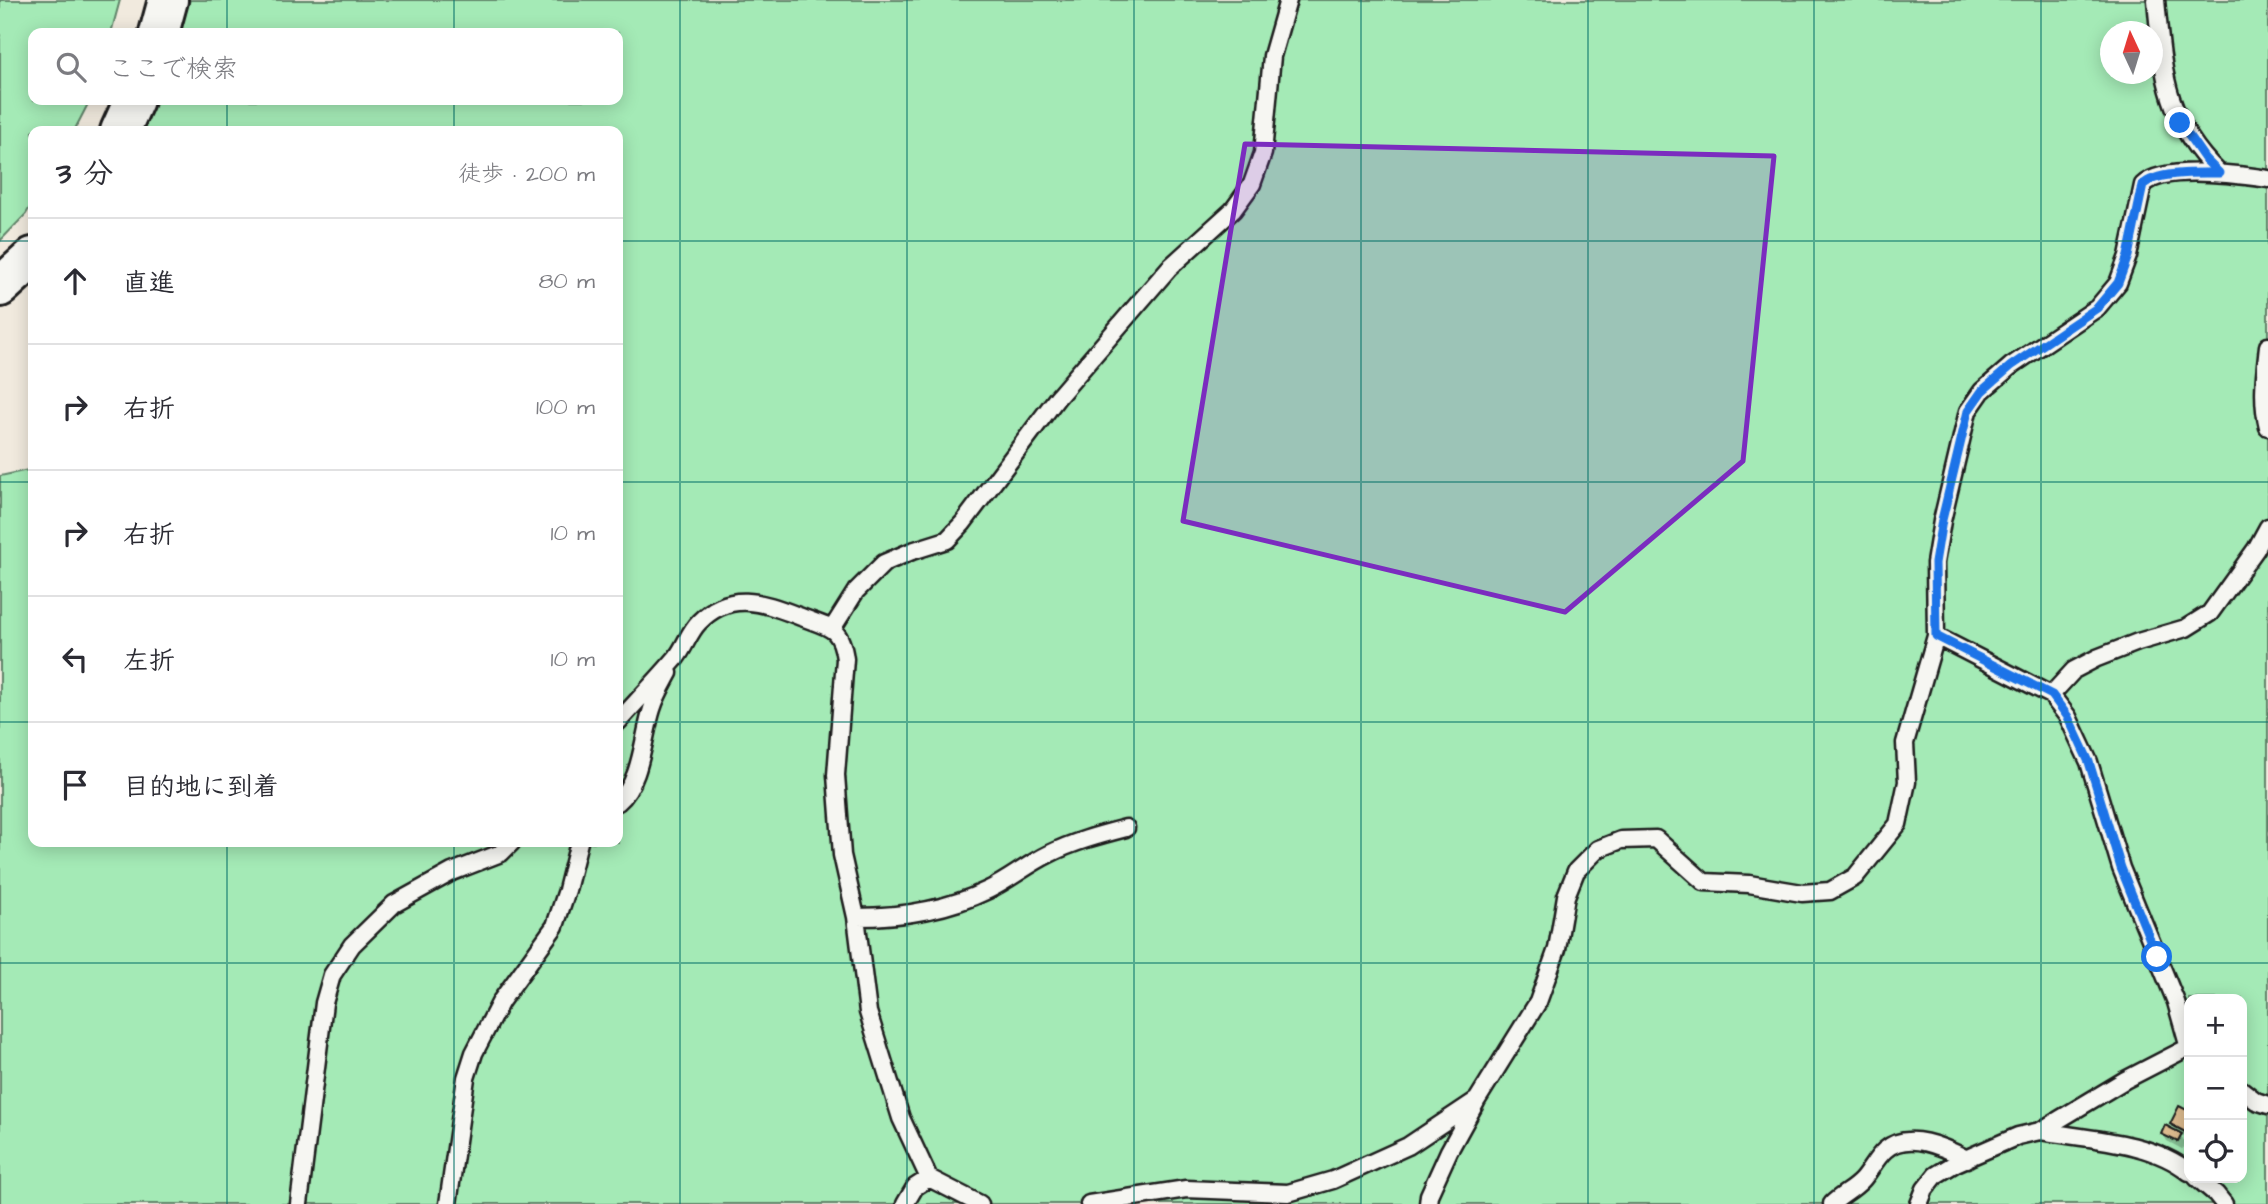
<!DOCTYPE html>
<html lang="ja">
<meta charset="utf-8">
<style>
body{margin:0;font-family:"Architects Daughter","Klee One",sans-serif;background:#f7f7f7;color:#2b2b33}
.controls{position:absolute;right:21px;bottom:21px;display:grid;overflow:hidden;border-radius:14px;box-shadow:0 4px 18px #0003}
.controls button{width:63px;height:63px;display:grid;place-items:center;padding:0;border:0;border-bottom:2px solid #e1e1e2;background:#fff;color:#2b2b33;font:35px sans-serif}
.compass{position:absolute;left:2100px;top:21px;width:63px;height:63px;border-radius:50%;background:#fff;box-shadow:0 4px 18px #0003;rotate:356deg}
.stop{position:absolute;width:21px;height:21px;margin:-16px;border:5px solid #1a73e8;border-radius:50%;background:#fff}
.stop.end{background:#1a73e8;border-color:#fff;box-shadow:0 2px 7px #0008}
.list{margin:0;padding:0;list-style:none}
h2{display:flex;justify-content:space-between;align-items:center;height:91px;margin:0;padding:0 28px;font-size:30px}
h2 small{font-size:23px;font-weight:400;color:#7c7c81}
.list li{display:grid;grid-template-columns:46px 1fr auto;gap:21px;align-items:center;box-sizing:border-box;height:126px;padding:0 28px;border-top:2px solid #e1e1e2}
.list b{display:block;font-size:26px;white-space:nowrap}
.list em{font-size:23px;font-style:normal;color:#7c7c81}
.icon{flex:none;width:38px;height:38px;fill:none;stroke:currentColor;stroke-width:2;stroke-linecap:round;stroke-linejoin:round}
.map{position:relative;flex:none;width:2268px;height:1204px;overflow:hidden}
.search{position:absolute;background:#fff;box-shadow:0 4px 18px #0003;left:28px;top:28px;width:595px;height:77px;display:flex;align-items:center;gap:18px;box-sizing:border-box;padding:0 24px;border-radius:14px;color:#7c7c81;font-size:26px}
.panel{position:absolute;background:#fff;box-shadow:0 4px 18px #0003;left:28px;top:126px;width:595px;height:721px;border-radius:14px}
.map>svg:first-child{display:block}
.green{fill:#a4eab6;stroke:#608369;stroke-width:2;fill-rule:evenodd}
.shadow{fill:#0003}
.building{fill:#dcba8e;stroke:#1c1c1c;stroke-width:2}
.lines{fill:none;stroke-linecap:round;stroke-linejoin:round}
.lane-casing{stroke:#1c1c1c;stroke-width:21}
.secondary-casing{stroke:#1c1c1c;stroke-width:44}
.lane{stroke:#f6f6f2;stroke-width:16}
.secondary{stroke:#f6f6f2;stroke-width:38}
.route{stroke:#1a73e8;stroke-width:9}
.marked{fill:#7b2cbf;fill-opacity:0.2;stroke:#7b2cbf;stroke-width:5;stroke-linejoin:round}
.grid{fill:none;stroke:#0f766e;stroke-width:2;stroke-opacity:0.55}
</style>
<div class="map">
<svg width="2268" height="1204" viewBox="0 0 2268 1204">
<rect width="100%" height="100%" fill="#f1eade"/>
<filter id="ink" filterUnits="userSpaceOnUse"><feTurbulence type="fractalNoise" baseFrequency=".0143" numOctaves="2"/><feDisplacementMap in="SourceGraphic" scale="14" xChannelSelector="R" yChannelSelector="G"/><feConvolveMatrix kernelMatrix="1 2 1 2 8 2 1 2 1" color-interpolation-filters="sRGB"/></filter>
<g filter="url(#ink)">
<!-- green -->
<path class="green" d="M0,0h120l-9,33h-78v67h57l-16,31h-41v71l-7,12 -26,27z
M190,0h2078v1204h-2268v-728l33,-7v373h585v-711h-475l12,-31h463v-67h-440zM2110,32h42v42h-42zM2189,999h53v179h-53z"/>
<!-- shadow -->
<path class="shadow" d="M2180,1108l9,5v25l-10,-5 6,10 -3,6 -15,-8 -4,-7h15l-6,-10z"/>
<!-- building -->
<path class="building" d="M2179,1106l10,5v23l-19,-10z
M2165,1125l17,9 -4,8 -17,-8z"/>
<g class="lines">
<defs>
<path id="lane" d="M2156,0c7,71 8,119 63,173
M2268,346c-3,27 -7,54 0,81
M832,629l24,-38 28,-28 28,-12 35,-11 16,-17 94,-125 112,-130 64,-58 19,-26 11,-31 9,-97 16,-56
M1936,636l-1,-73 7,-42 26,-110 14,-20 29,-25 86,-58 21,-25 10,-27 15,-71c21,-21 97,-10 125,-6
M2051,695l23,-25 23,-12 41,-16 48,-14 24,-15 46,-64 12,-22
M618,722c19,-21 39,-42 58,-64 9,-11 13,-26 23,-36 33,-34 67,-18 105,-4 27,10 37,10 41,41l-9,116 6,80 14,62 12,95 33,106 28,60 51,26
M618,802c23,-19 25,-65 34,-93 4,-13 11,-25 17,-36
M856,917c45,0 91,-7 132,-27 21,-10 40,-26 61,-36 24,-12 50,-19 77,-26
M2242,1090l14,11 12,4
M2040,1131c48,8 111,10 149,41
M2197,1178l19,16 8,10
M299,1204l25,-201 8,-28 20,-30 42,-41 58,-32 49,-19 11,-11
M448,1204l18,-126 8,-25 27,-52 54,-75 12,-36 12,-48
M905,1204l10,-17 14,-9
M1089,1204l97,-15 102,4 45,-13 75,-34 69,-46 61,-98 19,-53 9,-53 10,-25 22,-22 23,-9 35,-1 48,43 45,2 53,9 28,-2 25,-14 43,-53 9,-42 -2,-39 31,-107 115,59 17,22 21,45 32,106 55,134 13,46
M1428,1204l1,-9 20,-44 27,-49
M1832,1204c9,-9 21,-14 30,-24 8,-9 14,-22 23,-30 23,-20 59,-3 82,9
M1919,1204l6,-15 11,-14 20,-12 62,-27 22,-5 85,-51 64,-33"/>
<path id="secondary" d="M159,33l9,-33
M120,131l14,-31
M0,287l33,-30"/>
</defs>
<!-- lane casing -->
<use href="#lane" class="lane-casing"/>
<!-- secondary casing -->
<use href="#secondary" class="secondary-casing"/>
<!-- lane -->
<use href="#lane" class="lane"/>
<!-- secondary -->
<use href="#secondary" class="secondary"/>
</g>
</g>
<g class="lines" filter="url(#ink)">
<!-- route -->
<path class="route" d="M2157,957l-36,-89 -32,-106 -21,-45 -16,-22 -116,-59 -1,-73 7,-43 26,-109 14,-20 29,-25 86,-58 21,-25 10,-27 15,-71c14,-14 56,-12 76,-12l-14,-14 -25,-36"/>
</g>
<!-- marked area -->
<path class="marked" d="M1245,144l529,12 -31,305 -178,151 -382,-91z"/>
<!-- grid -->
<path class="grid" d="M227,0v33M454,0v33M680,0v1204M907,0v1204M1134,0v1204M1361,0v1204M1588,0v1204M1814,0v1204M2041,0v1204M227,100v31M454,100v31M0,241h33M618,241h1650M0,482h33M618,482h1650M0,722h33M618,722h1650M227,842v362M454,842v362M0,963h2268"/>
</svg>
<div class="controls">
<button>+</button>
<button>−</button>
<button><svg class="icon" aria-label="locate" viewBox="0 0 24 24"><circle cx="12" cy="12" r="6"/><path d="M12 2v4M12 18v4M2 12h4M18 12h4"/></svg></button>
</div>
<svg class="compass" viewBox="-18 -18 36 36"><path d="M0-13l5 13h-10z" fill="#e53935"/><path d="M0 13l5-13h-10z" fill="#7c7c81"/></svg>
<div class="stop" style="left:2157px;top:957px"></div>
<div class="stop end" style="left:2180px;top:123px"></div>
<div class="search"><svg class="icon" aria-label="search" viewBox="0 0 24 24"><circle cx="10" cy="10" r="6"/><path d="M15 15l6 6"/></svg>ここで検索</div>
<section class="panel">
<h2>3 分<small>徒歩 · 200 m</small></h2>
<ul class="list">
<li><svg class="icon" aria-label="ahead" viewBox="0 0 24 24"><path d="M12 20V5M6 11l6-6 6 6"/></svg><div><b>直進</b></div><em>80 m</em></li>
<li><svg class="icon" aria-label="right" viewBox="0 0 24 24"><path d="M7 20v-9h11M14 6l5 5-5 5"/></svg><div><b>右折</b></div><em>100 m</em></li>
<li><svg class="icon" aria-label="right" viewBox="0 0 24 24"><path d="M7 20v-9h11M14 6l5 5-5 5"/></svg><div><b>右折</b></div><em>10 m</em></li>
<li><svg class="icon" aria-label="left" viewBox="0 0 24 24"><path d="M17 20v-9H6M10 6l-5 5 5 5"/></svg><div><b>左折</b></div><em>10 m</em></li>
<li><svg class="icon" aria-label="arrive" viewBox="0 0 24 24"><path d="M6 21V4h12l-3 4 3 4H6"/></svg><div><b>目的地に到着</b></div></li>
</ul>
</section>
</div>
